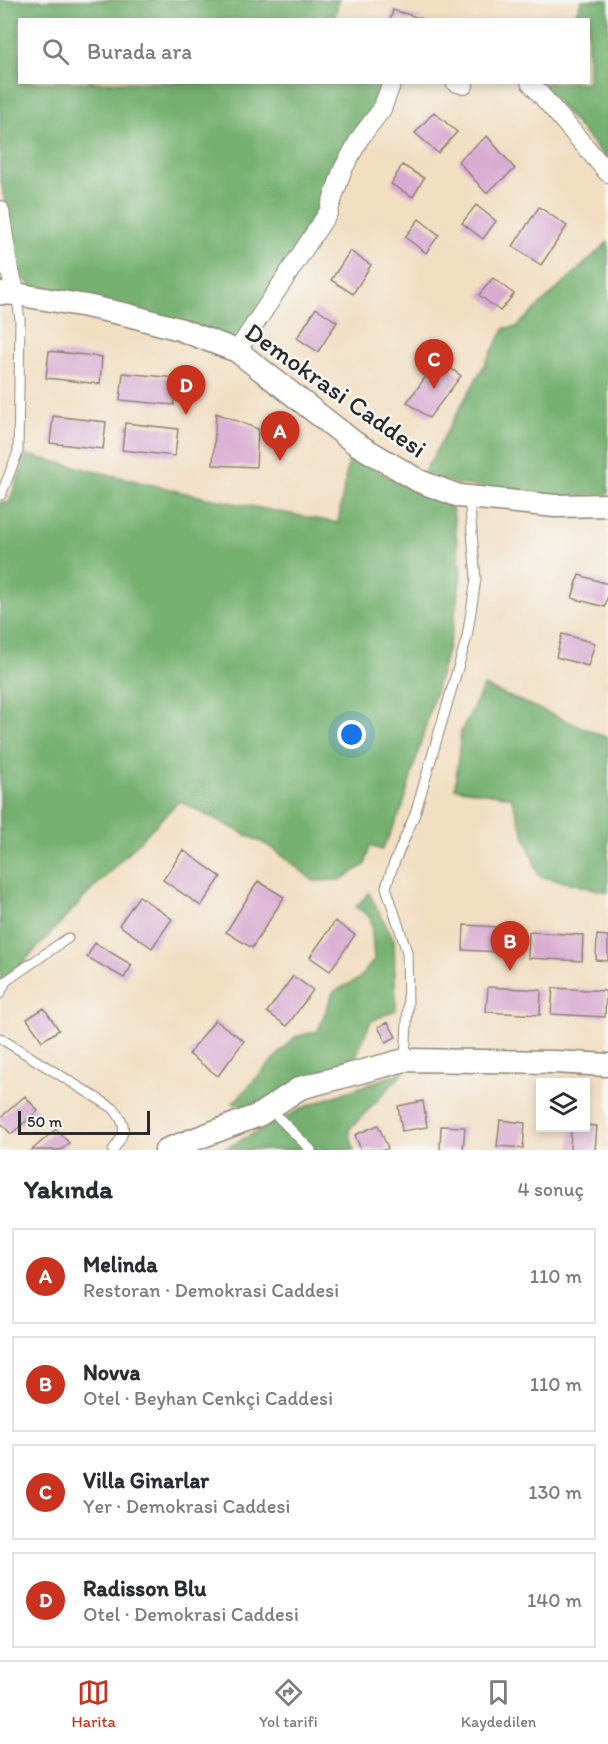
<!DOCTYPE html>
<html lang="tr">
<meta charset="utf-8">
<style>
body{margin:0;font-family:Itim,sans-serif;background:#f2f2f3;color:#2b2b33}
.controls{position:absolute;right:18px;bottom:18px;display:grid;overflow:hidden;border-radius:0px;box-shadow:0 3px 9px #0003}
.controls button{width:54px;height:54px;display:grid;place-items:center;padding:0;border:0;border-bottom:2px solid #e1e1e2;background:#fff;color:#2b2b33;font:30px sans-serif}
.scale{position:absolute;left:18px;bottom:15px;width:132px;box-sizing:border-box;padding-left:6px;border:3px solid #2b2b2b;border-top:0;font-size:16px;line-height:21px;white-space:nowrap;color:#2b2b2b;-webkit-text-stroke:4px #f6f6f2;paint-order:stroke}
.you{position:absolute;left:352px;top:735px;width:21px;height:21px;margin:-15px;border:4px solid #fff;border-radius:50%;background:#1a73e8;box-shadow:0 0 0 9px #1a73e833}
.badge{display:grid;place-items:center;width:39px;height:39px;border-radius:50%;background:#c8321e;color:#fff;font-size:20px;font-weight:700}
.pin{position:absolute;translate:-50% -50px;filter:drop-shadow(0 2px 3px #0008)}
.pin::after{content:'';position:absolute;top:32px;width:21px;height:18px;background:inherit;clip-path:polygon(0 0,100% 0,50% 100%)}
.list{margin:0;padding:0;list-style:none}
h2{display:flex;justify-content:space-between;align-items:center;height:78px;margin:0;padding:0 24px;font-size:26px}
h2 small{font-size:20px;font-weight:400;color:#7c7c81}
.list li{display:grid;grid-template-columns:39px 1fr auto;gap:18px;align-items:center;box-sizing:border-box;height:96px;margin:0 12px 12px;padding:0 12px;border:2px solid #e1e1e2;border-radius:0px}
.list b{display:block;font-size:22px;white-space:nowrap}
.list p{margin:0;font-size:20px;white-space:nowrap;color:#7c7c81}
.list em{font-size:20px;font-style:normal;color:#7c7c81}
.icon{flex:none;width:33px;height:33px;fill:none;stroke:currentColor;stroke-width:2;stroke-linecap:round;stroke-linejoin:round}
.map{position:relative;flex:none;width:608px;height:1150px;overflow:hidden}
.search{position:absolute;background:#fff;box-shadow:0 3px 9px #0003;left:18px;right:18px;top:18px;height:66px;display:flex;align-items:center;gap:15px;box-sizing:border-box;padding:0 21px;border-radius:0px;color:#7c7c81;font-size:22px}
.sheet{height:510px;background:#fff}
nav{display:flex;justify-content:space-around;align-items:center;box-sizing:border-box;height:84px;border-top:2px solid #e1e1e2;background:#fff;font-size:16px;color:#7c7c81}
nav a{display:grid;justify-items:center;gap:3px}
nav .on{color:#c8321e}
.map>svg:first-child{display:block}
.forest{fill:#74b06f;stroke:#506e4d;stroke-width:1.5}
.building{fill:#d9abd2}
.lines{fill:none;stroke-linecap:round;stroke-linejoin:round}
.service-casing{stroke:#8e8476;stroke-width:11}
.minor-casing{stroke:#8e8476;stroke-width:20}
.tertiary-casing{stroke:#8e8476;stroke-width:25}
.service{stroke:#fff;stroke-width:9}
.minor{stroke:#fff;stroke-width:18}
.tertiary{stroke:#fff;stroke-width:22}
.labels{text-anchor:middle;stroke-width:5;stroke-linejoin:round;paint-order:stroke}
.street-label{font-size:26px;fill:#2b2b2b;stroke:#f6f6f2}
</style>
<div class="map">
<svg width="608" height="1150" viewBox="0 0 608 1150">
<rect width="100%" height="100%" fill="#f6f6f2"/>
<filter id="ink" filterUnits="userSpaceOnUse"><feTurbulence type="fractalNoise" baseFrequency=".0167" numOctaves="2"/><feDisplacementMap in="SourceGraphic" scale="12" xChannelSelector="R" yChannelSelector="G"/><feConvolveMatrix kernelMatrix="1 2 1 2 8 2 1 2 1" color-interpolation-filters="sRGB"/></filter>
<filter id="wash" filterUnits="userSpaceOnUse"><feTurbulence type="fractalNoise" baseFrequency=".008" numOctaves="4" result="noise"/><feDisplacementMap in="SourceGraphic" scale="24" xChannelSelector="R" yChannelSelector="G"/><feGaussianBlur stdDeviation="1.35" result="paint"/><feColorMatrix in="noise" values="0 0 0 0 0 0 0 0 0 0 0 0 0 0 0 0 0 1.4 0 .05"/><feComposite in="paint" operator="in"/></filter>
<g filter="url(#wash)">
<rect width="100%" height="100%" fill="#f2dec1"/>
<!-- forest -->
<path class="forest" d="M0,0h339l-5,19 -314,1v62l359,1 2,3 -6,21 -53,104 -83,124 -10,4 -196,-52 -15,-14 -3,-9 -15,-90z
M582,0h26v161l-67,-78 47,-1v-62l-15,-1z
M608,242v252l-51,2 -101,-12 -32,-12 81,-144 11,-1z
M350,452l28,19 38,21 26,8 11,10 8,64 -9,59 -50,176 -20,41 -12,-4 -5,19 -25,15 -26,1 -43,-34 -92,-46 -98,100 -81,86v-485l9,1 18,-48 180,43 131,25z
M484,686l124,52v154l-69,-16 -28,-79 -56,-9 6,-56z
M369,893l25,47 2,70 -25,11 -15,35 -106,52 -17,-5 62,-66 23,-6 15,-39 26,-13 15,-19 -3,-42 -15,-11z
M405,1071l-56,59 5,20h-132l85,-44z"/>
<g id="blocks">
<!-- building -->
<path class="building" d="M393,10l30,9v1h-33z
M434,112l23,20 -19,21 -23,-20z
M487,136l28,33 -29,24 -28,-32z
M402,165l22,13 -11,19 -22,-13z
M476,205l20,16 -13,18 -21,-16z
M539,207l28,19 -26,39 -28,-19z
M419,219l20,16 -13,18 -21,-16z
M350,251l21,14 -18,29 -22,-14z
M493,278l21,16 -14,17 -21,-16z
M316,308l21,14 -19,30 -21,-14z
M49,351l53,6 -2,27 -54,-6z
M439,359l22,17 -32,42 -22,-16z
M123,373l53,5 -2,27 -54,-5z
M216,413l42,16 -2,38 -43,-2z
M53,416l53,6 -3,27 -53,-6z
M125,423l53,6 -3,27 -53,-6z
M579,575l29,9v11l-3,12 -33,-9z
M562,634l33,9 -7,23 -32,-9z
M183,850l38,27 -20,29 -38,-26z
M258,881l26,16 -32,51 -26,-16z
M139,896l33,23 -20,29 -33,-23z
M335,921l20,14 -25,36 -20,-14z
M464,925l53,3 -1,25 -53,-3z
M529,932l54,3 -1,26 -54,-3z
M597,935l11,1v25l-12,-1z
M95,943l37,22 -8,13 -37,-21z
M293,976l20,14 -26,36 -20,-14z
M488,987l53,3 -1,25 -54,-3z
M553,988l53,3 -1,26 -54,-3z
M44,1008l15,22 -17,11 -15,-22z
M215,1020l29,21 -26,35 -29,-22z
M388,1022l8,15 -10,5 -8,-15z
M25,1096l13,15 -27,23 -11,-12v-4z
M423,1101l4,26 -25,4 -4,-25z
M500,1120l25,3 -2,25 -26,-2z
M378,1125l10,23 -3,2h-24l-6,-15z
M586,1125l11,1 -2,24h-25l1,-22h15z
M441,1126l24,1 -2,23h-23z
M56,1129l13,14 -8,7h-29z"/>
</g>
</g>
<g filter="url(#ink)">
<use href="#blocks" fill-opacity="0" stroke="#8e8476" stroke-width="1.5"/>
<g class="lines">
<defs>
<path id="service" d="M1,495l17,-43 2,-133 -4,-25
M0,994l6,-13 62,-43
M0,1038l113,70c15,17 13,25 0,42
M405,1059l3,-54 -1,-53 -21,-65 8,-24 21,-49 52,-177 9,-58 -7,-82
M270,1109l41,41"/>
<path id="minor" d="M455,82l9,3
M530,82l78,91
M0,210l8,54 8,30
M237,351l91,-138 14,-42 18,-33 22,-29 10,-27"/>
<path id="tertiary" d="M0,293l16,1 70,12 42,9 51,14 58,22 118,92 64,38 40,15 96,10 53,-1
M166,1150l93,-35 41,-27 105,-28 150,2 53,3"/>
</defs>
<!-- service casing -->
<use href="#service" class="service-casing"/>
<!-- minor casing -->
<use href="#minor" class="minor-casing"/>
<!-- tertiary casing -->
<use href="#tertiary" class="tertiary-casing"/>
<!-- service -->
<use href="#service" class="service"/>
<!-- minor -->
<use href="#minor" class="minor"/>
<!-- tertiary -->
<use href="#tertiary" class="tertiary"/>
</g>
</g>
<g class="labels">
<!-- street labels -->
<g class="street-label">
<text transform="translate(336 390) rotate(35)" y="9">Demokrasi Caddesi</text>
</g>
</g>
</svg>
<div class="controls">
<button><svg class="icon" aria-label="layers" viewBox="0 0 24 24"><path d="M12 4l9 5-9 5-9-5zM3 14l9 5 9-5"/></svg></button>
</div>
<div class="scale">50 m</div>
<div class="you"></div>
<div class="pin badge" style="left:280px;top:461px">A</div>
<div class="pin badge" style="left:510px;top:971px">B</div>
<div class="pin badge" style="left:434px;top:389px">C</div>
<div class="pin badge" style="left:186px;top:415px">D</div>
<div class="search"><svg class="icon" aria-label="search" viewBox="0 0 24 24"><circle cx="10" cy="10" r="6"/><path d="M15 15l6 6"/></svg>Burada ara</div>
</div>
<section class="sheet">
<h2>Yakında<small>4 sonuç</small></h2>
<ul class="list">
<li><span class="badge">A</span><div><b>Melinda</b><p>Restoran · Demokrasi Caddesi</p></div><em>110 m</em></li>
<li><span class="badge">B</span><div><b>Novva</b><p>Otel · Beyhan Cenkçi Caddesi</p></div><em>110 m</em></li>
<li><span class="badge">C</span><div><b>Villa Ginarlar</b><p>Yer · Demokrasi Caddesi</p></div><em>130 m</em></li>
<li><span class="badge">D</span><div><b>Radisson Blu</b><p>Otel · Demokrasi Caddesi</p></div><em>140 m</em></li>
</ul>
</section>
<nav>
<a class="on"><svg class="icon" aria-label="map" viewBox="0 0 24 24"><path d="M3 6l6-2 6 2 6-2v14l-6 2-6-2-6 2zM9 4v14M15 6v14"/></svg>Harita</a>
<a><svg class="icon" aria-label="directions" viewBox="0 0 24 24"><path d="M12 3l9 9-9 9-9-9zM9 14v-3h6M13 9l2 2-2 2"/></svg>Yol tarifi</a>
<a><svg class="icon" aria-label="saved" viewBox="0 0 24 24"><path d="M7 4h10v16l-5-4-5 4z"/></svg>Kaydedilen</a>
</nav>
